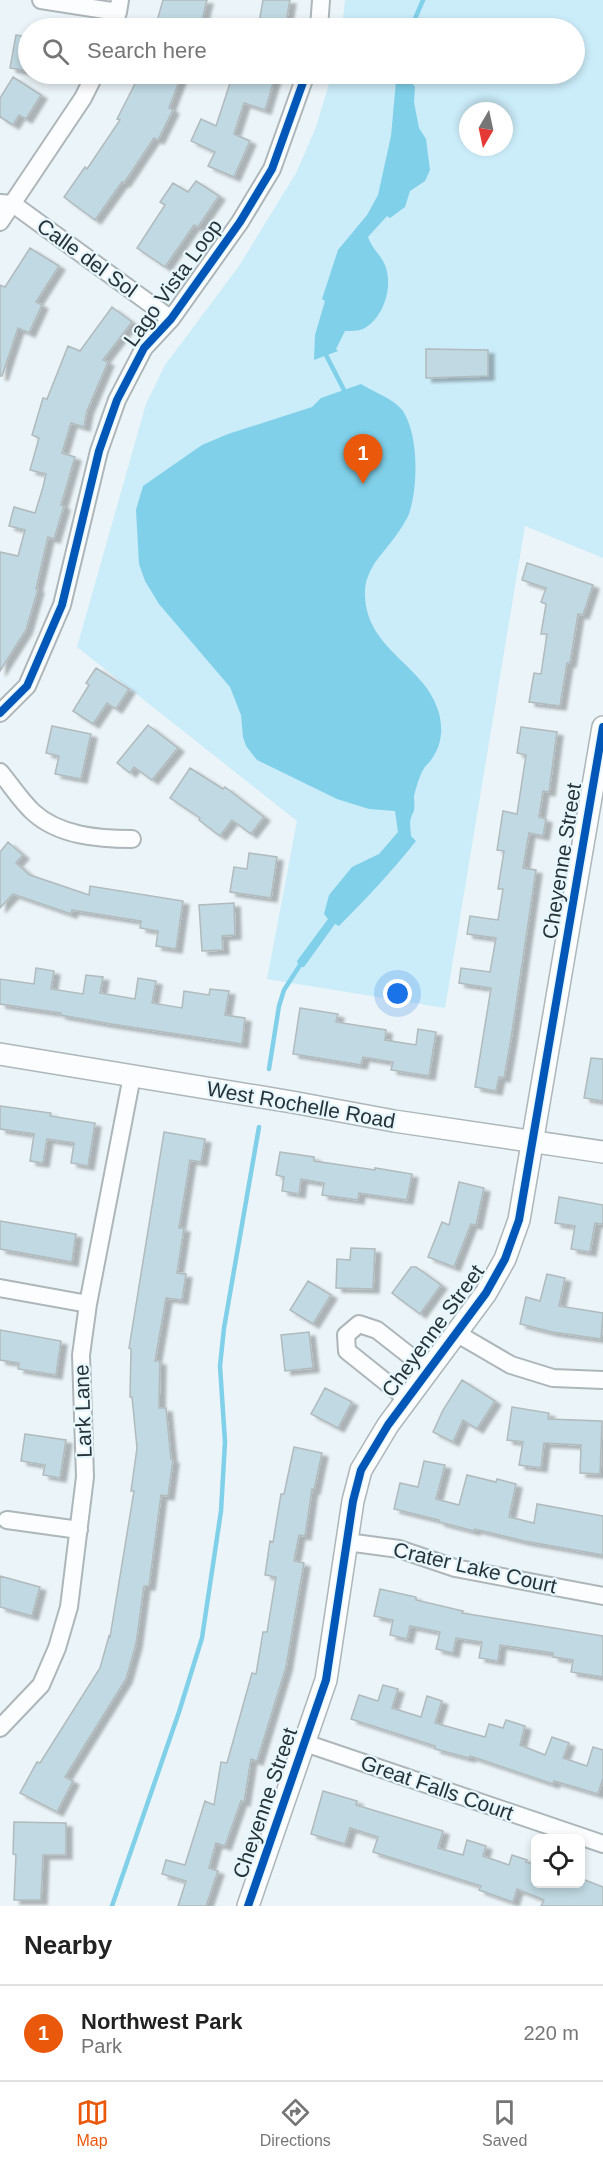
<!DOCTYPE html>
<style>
body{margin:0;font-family:Arial,sans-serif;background:#f6f6f6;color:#222}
.controls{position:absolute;right:18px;bottom:18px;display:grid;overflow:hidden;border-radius:9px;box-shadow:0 3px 9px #0003}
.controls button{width:54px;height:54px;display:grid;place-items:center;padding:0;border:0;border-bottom:2px solid #e0e0e0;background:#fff;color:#222;font:30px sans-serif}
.compass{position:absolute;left:459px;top:102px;width:54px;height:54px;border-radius:50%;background:#fff;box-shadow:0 3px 9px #0003;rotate:189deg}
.you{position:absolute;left:398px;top:994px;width:21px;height:21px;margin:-15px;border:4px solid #fff;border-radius:50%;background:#1a73e8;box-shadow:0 0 0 9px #1a73e833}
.badge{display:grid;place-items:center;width:39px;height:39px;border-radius:50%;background:#ea580c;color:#fff;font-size:20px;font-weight:700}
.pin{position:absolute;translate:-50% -50px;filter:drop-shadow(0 2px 3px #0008)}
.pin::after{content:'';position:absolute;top:32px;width:21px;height:18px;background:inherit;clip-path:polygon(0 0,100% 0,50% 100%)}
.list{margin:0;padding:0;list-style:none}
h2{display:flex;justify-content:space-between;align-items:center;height:78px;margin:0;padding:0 24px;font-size:26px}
h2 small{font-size:20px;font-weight:400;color:#767676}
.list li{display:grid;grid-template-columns:39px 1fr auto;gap:18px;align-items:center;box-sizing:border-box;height:96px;padding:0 24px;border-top:2px solid #e0e0e0}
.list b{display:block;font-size:22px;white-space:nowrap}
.list p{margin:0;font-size:20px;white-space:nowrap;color:#767676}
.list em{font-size:20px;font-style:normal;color:#767676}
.icon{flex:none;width:33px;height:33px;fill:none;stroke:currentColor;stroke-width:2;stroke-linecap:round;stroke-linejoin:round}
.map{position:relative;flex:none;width:603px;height:1906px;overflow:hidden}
.search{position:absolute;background:#fff;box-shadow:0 3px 9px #0003;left:18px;right:18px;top:18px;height:66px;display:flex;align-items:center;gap:15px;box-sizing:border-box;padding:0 21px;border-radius:33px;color:#767676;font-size:22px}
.sheet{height:174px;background:#fff}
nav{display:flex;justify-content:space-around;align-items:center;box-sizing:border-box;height:84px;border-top:2px solid #e0e0e0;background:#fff;font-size:16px;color:#767676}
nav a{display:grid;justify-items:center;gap:3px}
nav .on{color:#ea580c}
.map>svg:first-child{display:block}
.green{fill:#cbecf9;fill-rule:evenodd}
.water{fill:#80d0e9}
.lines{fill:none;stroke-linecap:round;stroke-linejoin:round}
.stream{stroke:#80d0e9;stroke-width:4.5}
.building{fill:#c0d9e2;stroke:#b1babd;stroke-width:1.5;filter:url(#shadow)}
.minor-casing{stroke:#adb6b9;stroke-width:20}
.tertiary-casing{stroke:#adb6b9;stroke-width:24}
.minor{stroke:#fcfdfe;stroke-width:16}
.tertiary{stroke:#fcfdfe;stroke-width:21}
.cycleway-casing{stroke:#e6f7fd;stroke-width:11}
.cycleway{stroke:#0057b8;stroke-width:8}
.labels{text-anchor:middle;stroke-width:4.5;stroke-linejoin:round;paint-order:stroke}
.street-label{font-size:21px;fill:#283337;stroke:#e6f7fd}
</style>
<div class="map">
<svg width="603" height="1906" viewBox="0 0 603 1906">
<defs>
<filter id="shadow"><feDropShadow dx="6" dy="4" stdDeviation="1.5" flood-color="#0004"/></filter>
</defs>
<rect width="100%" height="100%" fill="#ebf4f8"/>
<!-- green -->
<path class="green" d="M345,0h258v558l-78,-32 -80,482 -178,-29 30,-158 -220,-174 69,-243 19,-39 74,-99 57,-93 20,-46 16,-53h242v-46h-232zM468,111h36v36h-36z"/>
<!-- water -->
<path class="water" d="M396,81l16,2 3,4 -1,15 5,26 7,11 4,31 -5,11 -15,10 -5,16 -15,11 -3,-2 -19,21c5,13 10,15 15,24 12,21 2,57 -20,68 -5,2 -12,2 -18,2l-9,18 2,2 -24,9 1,-25 10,-34 -3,-2 16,-49 29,-35 11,-20 13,-59z
M361,384c13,8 33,15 42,27 16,25 15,76 6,103 -3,7 -9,16 -14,23 -14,19 -31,33 -30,59 2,55 61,69 74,117 4,17 3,32 -8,47 -2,3 -6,6 -8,10 -4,7 -7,18 -9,26 0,5 1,9 0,14 0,3 -3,5 -3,8 -2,5 0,13 0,18l5,5c-24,30 -50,58 -77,85l-4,-2 -31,43h-5l-2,-6 31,-42 -4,-5 5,-19 23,-28 27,-13 19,-22 -3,-21 -26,-2 -32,-10 -80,-39 -11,-14 -3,-9 -2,-22 -11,-28 -71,-83 -14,-23 -6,-17 -3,-54 7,-24 59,-41 26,-11 84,-27 9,-9z"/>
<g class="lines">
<!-- stream -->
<path class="stream" d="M411,28l12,-28
M403,86l1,-12
M326,351v4l18,35v5
M269,1069l10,-63 5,-16 18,-28
M112,1906l67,-194 23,-74 19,-127 4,-69 -5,-76 4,-38 35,-201"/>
</g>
<!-- building -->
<path class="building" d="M163,0h44l-7,28h-45z
M263,0h27l-5,28h-27z
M16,35l12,2v34l-18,-3z
M140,74h42l-13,34 4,2 -15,30 -4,-2 -30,45 -2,-1 -27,38 -31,-23 21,-30 2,2 33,-49 -3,-1z
M233,74h43l-11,36 -21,-7 -10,31 16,7 -16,36 -26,-11 7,-14 -24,-11 10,-22 15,7z
M13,77l28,18 -15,24 -7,-4 -6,10 -13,-8v-19z
M196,181l23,15 -21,31 -4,-2 -29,42 -28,-19 28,-43 -5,-3 13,-19 15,9z
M30,248l29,18 -23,36 6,3 -13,28 -11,-5 -16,48h-2v-91l5,2z
M112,307l20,15 -29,38 5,2 -21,49 -3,16 -13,-4 -9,30 13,4 -14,48 3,1 -10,33 -6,-2 -12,52h2l-12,41 -26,41v-119l18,4 7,-26 -16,-4 5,-19 21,6 8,-26 3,-13 -16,-4 9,-32 -7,-3 11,-37 4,1 21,-53 12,5z
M426,349l62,1v26l-62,2z
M527,563l66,22 -10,30 -5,-1 -8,49h-3l-7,43 -31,-4 5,-29 7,1 6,-40h-6l5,-30 -5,-2 5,-14 -24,-8z
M96,668l33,21 -13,20 -9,-6 -14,21 -20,-13 16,-26 -3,-2z
M148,725l30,23 -26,32 -18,-13 -4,6 -13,-10z
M52,726l39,8 -10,45 -26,-5 4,-18 -13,-3z
M521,727l36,5 -8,60 -6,-1 -4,26 7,2 -3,17 -14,-3 -6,35 13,2 -25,169 -7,39 -5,-1 -3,14 -21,-4 16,-99 -32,-5 2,-15 29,4 6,-34 -29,-4 3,-18 28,4 5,-31h-5l6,-38 -7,-1 6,-39 14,3 9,-59 -9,-2z
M190,768l33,21 2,-2 39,30 -13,17 -19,-14 -12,16 -21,-16 1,-2 -30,-20z
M8,842l15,13 -7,8 14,12 59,20 1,-9 93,15 -7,48 -20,-3 2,-15 -18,-3 1,-7 -69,-11 -1,4 -58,-20 -13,14v-56z
M249,853l28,4 -6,41 -41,-6 4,-25 13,2z
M234,903l1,32 -13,1 1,14 -21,1 -3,-46z
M36,968l18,3 -3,18 32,5 3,-19 17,2 -3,16 35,6 3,-21 18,3 -4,22 30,5 2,-17 25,4 1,-6 19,2 -4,24 20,3 -3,26 -131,-20 -51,-9 1,-2 -61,-9v-25l34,5z
M300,1008l38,6 -2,8 50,8 -1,10 31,5 2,-16 18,3 -7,44 -38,-6 2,-8 -30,-5 -2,8 -68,-11z
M591,1058l12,1v42l-19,-3z
M0,1106l51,7 -1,3 45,7 -7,43 -17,-3 3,-20 -27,-4 -4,24 -13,-2 4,-27 -34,-5z
M164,1132l41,7 -4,23 -11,-2 -11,68h5l-7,45 9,1 -4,26 -16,-2 -11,63h5l-1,47h7l5,51 2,1 -5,36 -7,-1 -12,91h-5l-8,58 -10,35 -61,98 8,4 -16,31 -37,-19 17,-31 3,1 60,-95 9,-32 1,1 24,-146h-3l6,-43 -5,-51h-2l1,-48 -2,-1z
M280,1152l34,5v4l61,9v-2l37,6 -5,26 -48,-7 -1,7 -36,-5 2,-12 -23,-4 -2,15 -17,-3 2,-14 -8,-2z
M459,1182l25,6 -8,37 -5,-1 -17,43 -26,-10 14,-35 7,3z
M559,1197l44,8v19l-8,-1 -5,29 -19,-3 4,-23 -20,-3z
M0,1221l76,13 -4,28 -72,-13z
M351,1248l24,1 -2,40 -37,-1 1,-29 13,1z
M411,1267h5l25,18 -21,29 -28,-21z
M547,1274l18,4 -6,28 44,7 -2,26 -49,-7 -32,-8 6,-27 14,4z
M308,1281l23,14 -18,29 -23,-14z
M0,1330l61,11 -5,34 -38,-6 1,-6 -19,-3z
M309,1332l4,36 -28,3 -4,-36z
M462,1380l33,21 -18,28 -14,-9 -10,22 -20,-10 10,-22z
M325,1388l27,14 -14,26 -27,-14z
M512,1407l37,6 -1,6 54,2 -2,53 -20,-1 1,-28 -37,-2 -3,25 -22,-3 4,-23 -16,-2z
M25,1434l41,6 -6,38 -17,-3 2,-10 -24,-4z
M294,1447l28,6 -8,37 -2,-1 -7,47 -6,-1 -5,26 10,2 -18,104 -29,94 -6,-2 -7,43 -3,-1 -16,45 -9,-3 -7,25 9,3 -12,35h-28l8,-25 -24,-7 4,-14 19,5 20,-64 9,4 7,-43 6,1 25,-90 4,1 7,-42h4l9,-55 -11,-2 5,-34 3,1 8,-48h3z
M424,1461l21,4 -9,34 23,6 8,-30 29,7 1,-3 19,5 -7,33 25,6 3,-19 66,12v39l-79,-14 -49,-12 -1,2 -35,-9v-2l-45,-11 6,-26 18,4z
M0,1576l40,11 -8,29 -32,-9z
M380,1589l36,8v3l47,11 -1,2 141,23v41l-32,-5 2,-12 -20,-3v-4l-53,-8 -2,16 -19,-3 3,-16 -26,-4 -3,15 -17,-4 4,-17 -30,-6 -3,13 -17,-4 3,-15 -19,-4z
M383,1685l15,4 -6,19 29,9 6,-21 15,5 -7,22 50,14 4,-13 14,4 3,-8 19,6 -5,19 25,10 7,-18 17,6 -6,15 24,8 6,-19 10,3v28l-5,16 -44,-13 -1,3 -83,-28 -1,2 -34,-9v-3l-84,-27 8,-24 19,6z
M323,1791l34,10 -1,4 87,26 -5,17 25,7 4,-15 19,6 -3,10 26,9 3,-10 15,5 -1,2 10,3v19h44v-6l23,9v19h-62l3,-6 -27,-11 -4,13 -34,-12 2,-4 -108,-34 5,-15 -28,-9 -5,16 -34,-10z
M14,1822l52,1v32h-23l-2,45h-27l2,-45 -3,-1z"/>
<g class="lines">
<defs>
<path id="minor" d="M41,0l77,12
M113,28l5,-16 2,-12
M319,28l2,-28
M0,203l13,1 158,115
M0,222l83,-124 12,-24
M0,713l27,-27 35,-81 37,-154 18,-51 27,-52 27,-29 69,-97 32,-53 34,-95
M0,772c11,13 21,29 33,40 26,24 66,27 99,27
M0,1288l88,16
M456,1333l55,32 42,13 50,2
M407,1399l-60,-48 -1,-16 13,-11 18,6 51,40
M7,1520l72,10
M347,1542l52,7 56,19 148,28
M0,1728l41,-43 16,-37 12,-41 16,-130 -4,-122 7,-51 44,-228
M305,1743l298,101"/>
<path id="tertiary" d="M0,1054l292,48 102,19 209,31
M248,1906l78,-226 27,-179 8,-31 27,-45 98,-132 19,-34 14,-39 84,-493"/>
</defs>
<!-- minor casing -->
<use href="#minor" class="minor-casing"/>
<!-- tertiary casing -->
<use href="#tertiary" class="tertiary-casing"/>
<!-- minor -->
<use href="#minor" class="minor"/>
<!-- tertiary -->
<use href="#tertiary" class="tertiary"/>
<defs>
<path id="cycleway" d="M0,713l27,-27 35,-81 37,-154 18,-51 27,-52 27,-29 69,-97 32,-53 34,-95
M248,1906l78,-226 27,-179 8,-31 27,-45 98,-132 19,-34 14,-39 84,-493"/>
</defs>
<!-- cycleway casing -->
<use href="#cycleway" class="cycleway-casing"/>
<!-- cycleway -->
<use href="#cycleway" class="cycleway"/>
</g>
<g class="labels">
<!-- street labels -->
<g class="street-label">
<text transform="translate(87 258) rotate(36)" y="7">Calle del Sol</text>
<text transform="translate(173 283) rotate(-54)" y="7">Lago Vista Loop</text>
<text transform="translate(562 861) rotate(-81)" y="7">Cheyenne Street</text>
<text transform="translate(301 1105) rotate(10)" y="7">West Rochelle Road</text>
<text transform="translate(433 1331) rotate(-54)" y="7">Cheyenne Street</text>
<text transform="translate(83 1411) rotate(-92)" y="7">Lark Lane</text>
<text transform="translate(475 1568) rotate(13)" y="7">Crater Lake Court</text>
<text transform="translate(437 1788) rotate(19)" y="7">Great Falls Court</text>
<text transform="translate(265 1803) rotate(-71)" y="7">Cheyenne Street</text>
</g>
</g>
</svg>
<div class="controls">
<button><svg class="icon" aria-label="locate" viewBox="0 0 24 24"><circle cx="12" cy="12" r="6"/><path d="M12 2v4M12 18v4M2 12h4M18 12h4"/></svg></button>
</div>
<svg class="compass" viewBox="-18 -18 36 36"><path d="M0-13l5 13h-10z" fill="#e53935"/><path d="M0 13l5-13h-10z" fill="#767676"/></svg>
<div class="you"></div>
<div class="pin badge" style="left:363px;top:484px">1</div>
<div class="search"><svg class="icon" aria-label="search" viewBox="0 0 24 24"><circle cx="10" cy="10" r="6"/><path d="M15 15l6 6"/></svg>Search here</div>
</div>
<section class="sheet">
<h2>Nearby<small></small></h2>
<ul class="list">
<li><span class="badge">1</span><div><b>Northwest Park</b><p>Park</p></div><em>220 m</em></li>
</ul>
</section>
<nav>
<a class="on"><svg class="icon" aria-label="map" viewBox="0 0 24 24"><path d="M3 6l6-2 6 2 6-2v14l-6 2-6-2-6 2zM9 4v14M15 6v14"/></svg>Map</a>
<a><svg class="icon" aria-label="directions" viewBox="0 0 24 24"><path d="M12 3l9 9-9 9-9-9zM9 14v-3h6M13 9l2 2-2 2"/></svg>Directions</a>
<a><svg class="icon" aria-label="saved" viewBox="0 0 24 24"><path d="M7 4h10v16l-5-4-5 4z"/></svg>Saved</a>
</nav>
